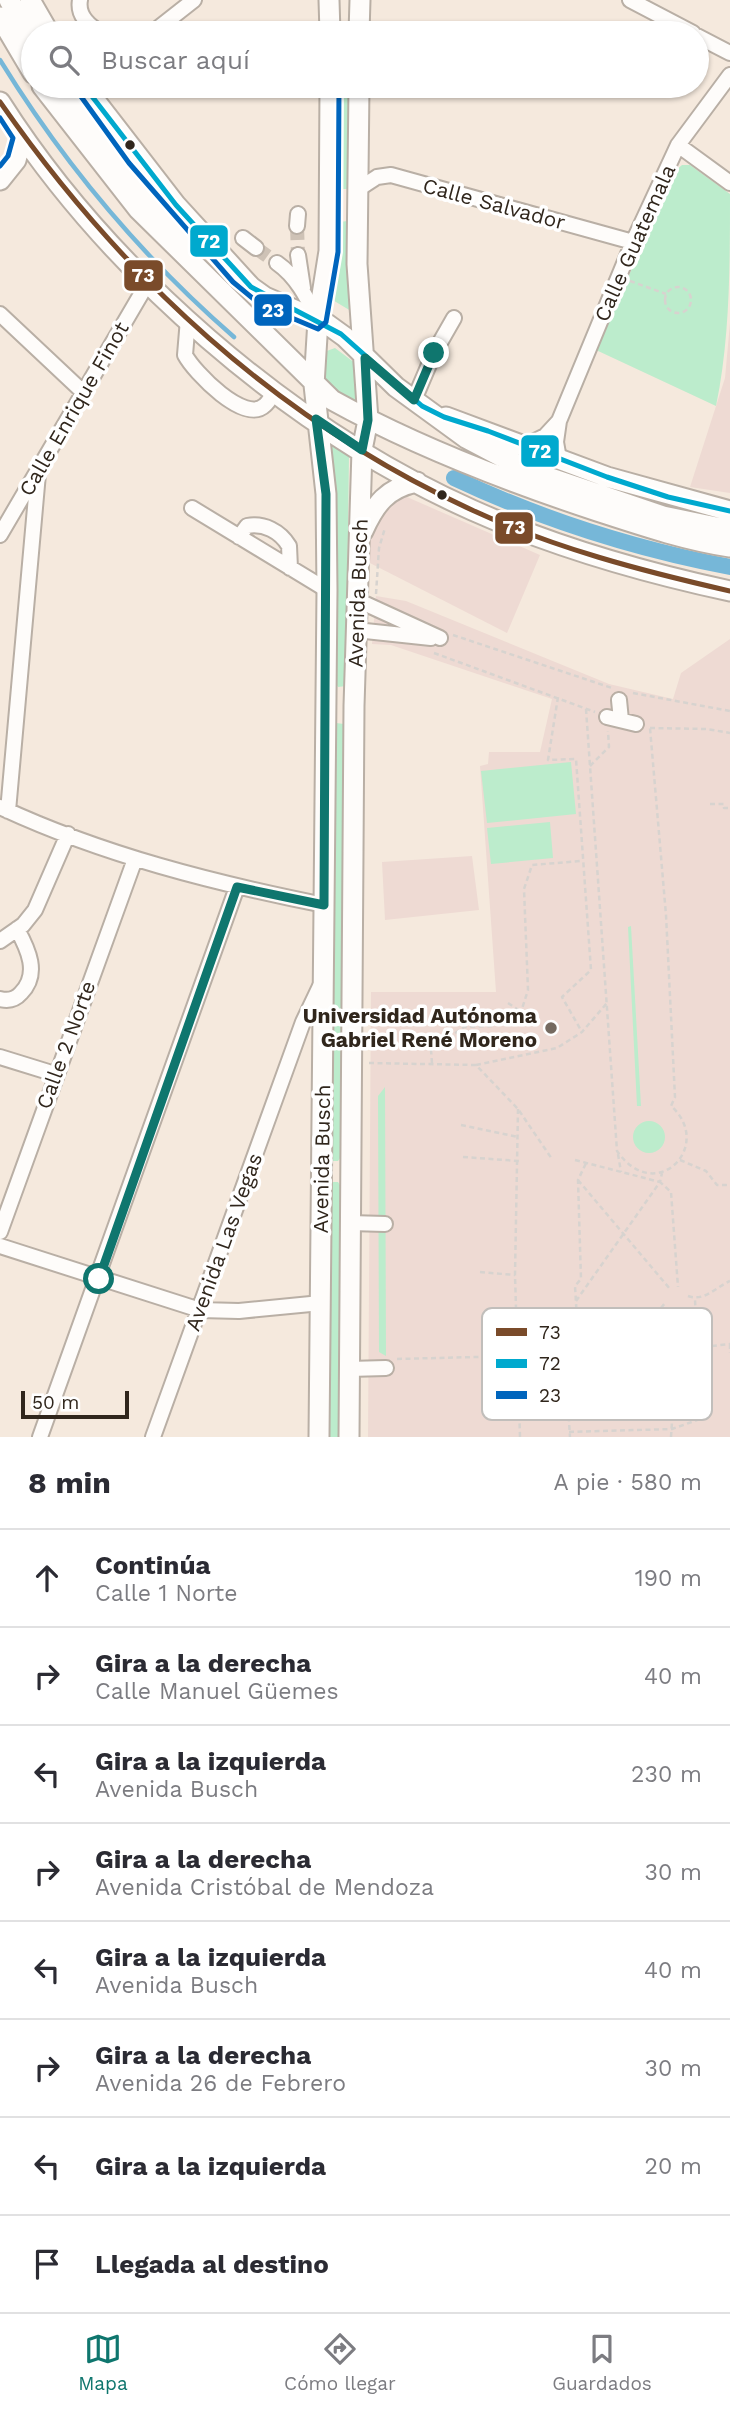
<!DOCTYPE html>
<html lang="es">
<meta charset="utf-8">
<style>
body{margin:0;font-family:"Work Sans",sans-serif;background:#f7f7f7;color:#2b2b33}
.scale{position:absolute;left:21px;bottom:18px;width:108px;box-sizing:border-box;padding-left:7px;border:4px solid #30261c;border-top:0;font-size:19px;line-height:24px;white-space:nowrap;color:#30261c;-webkit-text-stroke:5px #fff;paint-order:stroke}
.stop{position:absolute;width:21px;height:21px;margin:-16px;border:5px solid #0f766e;border-radius:50%;background:#fff}
.stop.end{background:#0f766e;border-color:#fff;box-shadow:0 2px 7px #0008}
.list{margin:0;padding:0;list-style:none}
h2{display:flex;justify-content:space-between;align-items:center;height:91px;margin:0;padding:0 28px;font-size:30px}
h2 small{font-size:23px;font-weight:400;color:#7c7c81}
.list li{display:grid;grid-template-columns:46px 1fr auto;gap:21px;align-items:center;box-sizing:border-box;height:98px;padding:0 28px;border-top:2px solid #e1e1e2}
.list b{display:block;font-size:26px;white-space:nowrap}
.list p{margin:0;font-size:23px;white-space:nowrap;color:#7c7c81}
.list em{font-size:23px;font-style:normal;color:#7c7c81}
.icon{flex:none;width:38px;height:38px;fill:none;stroke:currentColor;stroke-width:2;stroke-linecap:round;stroke-linejoin:round}
.map{position:relative;flex:none;width:730px;height:1437px;overflow:hidden}
.search{position:absolute;background:#fff;box-shadow:0 2px 5px #0004;left:21px;right:21px;top:21px;height:77px;display:flex;align-items:center;gap:18px;box-sizing:border-box;padding:0 24px;border-radius:38px;color:#7c7c81;font-size:26px}
.sheet{height:875px;background:#fff}
nav{display:flex;justify-content:space-around;align-items:center;box-sizing:border-box;height:98px;border-top:2px solid #e1e1e2;background:#fff;font-size:19px;color:#7c7c81}
nav a{display:grid;justify-items:center;gap:4px}
nav .on{color:#0f766e}
.map>svg:first-child{display:block}
.education{fill:#eedad3}
.green{fill:#bceccc}
.lines{fill:none;stroke-linecap:round;stroke-linejoin:round}
.stream{stroke:#76b7d8;stroke-width:4.5}
.canal{stroke:#76b7d8;stroke-width:16}
.minor-tunnel{stroke:#cec2b6;stroke-width:14;stroke-dasharray:14 7;stroke-linecap:butt}
.minor-casing{stroke:#b9afa5;stroke-width:18}
.major-casing{stroke:#b9afa5;stroke-width:23}
.path{stroke:#d7d3cf;stroke-width:2.5;stroke-dasharray:5 3.5;stroke-linecap:butt}
.minor{stroke:#fefcfa;stroke-width:14}
.major{stroke:#fefcfa;stroke-width:19}
.bus-1-casing{stroke:#fff;stroke-width:10}
.bus-2-casing{stroke:#fff;stroke-width:10}
.bus-3-casing{stroke:#fff;stroke-width:10}
.bus-1{stroke:#7a4b2a;stroke-width:5}
.bus-2{stroke:#00a9ce;stroke-width:5}
.bus-3{stroke:#0065bd;stroke-width:5}
.route{stroke:#0f766e;stroke-width:9}
.bus-dot{fill:#30261c;stroke:#fff;stroke-width:2.5}
.poi-dot{fill:#756a60;stroke:#fff;stroke-width:2.5}
.labels{text-anchor:middle;stroke-width:7;stroke-linejoin:round;paint-order:stroke}
.street-label{font-size:21px;fill:#30261c;stroke:#fff}
.poi-label{font-size:21px;font-weight:bold;fill:#30261c;stroke:#fff;text-anchor:end}
.key{fill:#fff;stroke:#c1bebb;stroke-width:2}
.key-label{font-size:19px;fill:#30261c}
.line-badge{stroke:#fff;stroke-width:2.5}
.badge-label{font-size:19px;text-anchor:middle;font-weight:bold;fill:#fff}
</style>
<div class="map">
<svg width="730" height="1437" viewBox="0 0 730 1437">
<rect width="100%" height="100%" fill="#f5e9dd"/>
<!-- education -->
<path class="education" d="M730,323v170l-40,-6 35,-109z
M400,494l140,61 -33,78 -141,-72 7,-41z
M376,596l30,5 203,83 64,15 8,-26 49,-34v798h-362l3,-445h125l-16,-226 8,-2 1,-12h51l12,-53 -161,-54 -19,-1z
M472,856l7,54 -94,10 -3,-58z"/>
<!-- green -->
<path class="green" d="M342,86h7v6l-2,97h-7z
M682,165h8l40,29c0,70 0,145 -14,212l-120,-56 79,-179z
M347,221l-1,41 5,49 -20,-12 7,-28 2,-49z
M335,348l20,15 3,34 -7,6 -28,-23 1,-28z
M331,444l18,11 -3,231 -8,1 -3,-5 -1,-188z
M336,723l8,1 1,12 -4,421 -3,4h-6l-3,-6 4,-420z
M571,762l5,52 -89,9 -6,-52z
M550,822l3,36 -62,6 -4,-36z
M631,926l10,180h-4l-9,-179z
M385,1087l1,269 -7,-4 -1,-256z
M633 1137a16 16 0 1 1 32 0a16 16 0 1 1-32 0Z
M332,1182h6l3,5 -2,250h-12l2,-250z"/>
<g class="lines">
<!-- stream -->
<path class="stream" d="M0,60c64,104 141,196 234,277"/>
<!-- canal -->
<path class="canal" d="M454,478c87,41 181,71 276,89"/>
<!-- minor-tunnel -->
<path class="minor-tunnel" d="M297,226l1,29
M256,248l21,15"/>
<defs>
<path id="minor" d="M80,0c-3,16 9,26 22,33
M630,0l63,33
M152,33l42,-33
M697,36l33,17
M678,145l52,38
M357,190l20,-13 14,-2 242,67
M297,226l1,-12
M243,238l13,10
M298,255l5,33
M277,263c20,14 30,35 41,57
M0,314l83,78
M188,319l-3,36c9,17 60,70 80,50 4,-3 7,-10 10,-14
M414,400l20,-47 20,-35
M525,446l20,-10 13,-14
M559,459l-3,-17 3,-21 74,-179 45,-97 52,-70
M192,508l135,82
M0,535l147,-251
M239,537l8,-11c17,-3 33,5 42,20l1,22
M357,600l83,38
M356,630l75,8
M619,700l2,20
M607,717l29,7
M0,807c103,48 214,76 324,98
M8,811l30,-337
M0,941l23,-16 12,-15 33,-76
M0,999c8,2 15,1 21,-6 19,-19 7,-44 -4,-64
M0,1057l55,17
M350,1223l35,1
M0,1232l135,-373
M0,1246l200,64 39,1 82,-8
M349,1369l37,-1
M40,1437l197,-550
M153,1437l150,-415 19,-40"/>
<path id="major" d="M9,0l24,42
M30,0l19,33
M329,0l1,33
M0,17l33,56
M359,33l1,-33
M42,86l96,123 194,191c83,46 174,81 265,111 43,14 87,29 133,36
M63,86c38,56 79,111 132,154
M84,86l92,119 75,82 14,10 62,27 18,13 51,50 70,51 36,19 34,16 127,43 67,14
M0,102c107,168 290,327 472,408 83,37 170,62 258,81
M0,180l16,-20 6,-23
M446,417l161,60 123,34
M363,531c12,-27 24,-43 54,-49
M319,1437l8,-847 -1,-96 -12,-109 4,-65 11,-69 1,-165
M349,1437l5,-731 8,-256 6,-30 -11,-156 2,-178"/>
</defs>
<!-- minor casing -->
<use href="#minor" class="minor-casing"/>
<!-- major casing -->
<use href="#major" class="major-casing"/>
<!-- path -->
<path class="path" d="M630,281l36,13
M665 300a13 13 0 1 1 26 0a13 13 0 1 1-26 0Z
M376,594l3,-46 6,-20
M453,635l159,53
M434,653l161,59
M633,693l97,18
M558,697l-10,63 28,-1 15,211 -29,27 20,35
M586,709l31,442c39,56 98,-6 54,-45l4,-9 -9,-182 -16,-187
M650,728l57,1 23,4
M590,766l19,-19 -1,-16
M710,804h14v4h6
M508,1003l12,8
M369,1063l107,2 42,44 34,50
M432,1063l-1,-13 33,-23 30,-1 27,-14 7,-22 -4,-101 8,-24 49,-4
M476,1065l81,-17 25,-16 25,-29
M518,1109l-3,166 5,162
M461,1125l57,12
M618,1154l3,18
M463,1157l56,4
M575,1160l85,22 2,-9
M680,1160l26,11 11,14h13
M578,1180l92,109
M480,1272l35,3
M688,1296c16,6 28,-9 42,-15
M576,1301l84,-119 11,10 7,95
M576,1311l85,-3 4,-5
M558,1333l6,13 6,91
M516,1335l42,-2 -1,-13 20,-1 -2,-33 6,-7 -3,-99 9,-19
M730,1344v9
M695,1348l35,-4
M397,1359l119,-3
M569,1432l103,-3 28,-10 -5,-120
M671,1437l1,-15"/>
<!-- minor -->
<use href="#minor" class="minor"/>
<!-- major -->
<use href="#major" class="major"/>
<defs>
<path id="bus-1" d="M0,102c121,174 278,319 472,408 82,38 170,61 258,81"/>
<path id="bus-2" d="M84,86l92,119 75,82 90,47 81,72 22,11 44,14 119,46 61,20 62,14"/>
<path id="bus-3" d="M77,91l52,72 104,119 28,23 57,24 8,-7 12,-70 1,-166
M0,118l13,20 -5,18 -8,10"/>
</defs>
<!-- bus-1 casing -->
<use href="#bus-1" class="bus-1-casing"/>
<!-- bus-2 casing -->
<use href="#bus-2" class="bus-2-casing"/>
<!-- bus-3 casing -->
<use href="#bus-3" class="bus-3-casing"/>
<!-- bus-1 -->
<use href="#bus-1" class="bus-1"/>
<!-- bus-2 -->
<use href="#bus-2" class="bus-2"/>
<!-- bus-3 -->
<use href="#bus-3" class="bus-3"/>
</g>
<g class="lines">
<!-- route -->
<path class="route" d="M99,1279l138,-392 87,18 2,-411 -10,-75 46,31 6,-30 -3,-62 49,42 20,-47"/>
</g>
<!-- markers -->
<g class="bus-dot">
<circle cx="130" cy="145" r="6"/>
<circle cx="442" cy="495" r="6"/>
</g>
<circle class="poi-dot" cx="551" cy="1028" r="7"/>
<g class="labels">
<!-- street labels -->
<g class="street-label">
<text transform="translate(494 204) rotate(15)" y="7">Calle Salvador</text>
<text transform="translate(635 243) rotate(-66)" y="7">Calle Guatemala</text>
<text transform="translate(74 409) rotate(-60)" y="7">Calle Enrique Finot</text>
<text transform="translate(358 593) rotate(-88)" y="7">Avenida Busch</text>
<text transform="translate(66 1045) rotate(-70)" y="7">Calle 2 Norte</text>
<text transform="translate(322 1159) rotate(-89)" y="7">Avenida Busch</text>
<text transform="translate(224 1242) rotate(-70)" y="7">Avenida Las Vegas</text>
</g>
<!-- poi labels -->
<g class="poi-label">
<text x="537" y="1023">Universidad Autónoma<tspan x="537" dy="24">Gabriel René Moreno</tspan></text>
</g>
</g>
<!-- legend -->
<rect x="482" y="1308" width="230" height="112" rx="10" class="key"/>
<rect x="496" y="1328" width="31" height="8" fill="#7a4b2a"/>
<rect x="496" y="1359" width="31" height="9" fill="#00a9ce"/>
<rect x="496" y="1391" width="31" height="8" fill="#0065bd"/>
<g class="key-label">
<text x="539" y="1339">73</text>
<text x="539" y="1370">72</text>
<text x="539" y="1402">23</text>
</g>
<g class="line-badge">
<rect x="189" y="224" width="40" height="34" rx="7" fill="#00a9ce"/>
<rect x="123" y="259" width="41" height="33" rx="7" fill="#7a4b2a"/>
<rect x="253" y="293" width="40" height="34" rx="7" fill="#0065bd"/>
<rect x="520" y="434" width="40" height="34" rx="7" fill="#00a9ce"/>
<rect x="494" y="511" width="40" height="34" rx="7" fill="#7a4b2a"/>
</g>
<g class="badge-label">
<text x="209" y="248">72</text>
<text x="143" y="282">73</text>
<text x="273" y="317">23</text>
<text x="540" y="458">72</text>
<text x="514" y="534">73</text>
</g>
</svg>
<div class="scale">50 m</div>
<div class="stop" style="left:99px;top:1279px"></div>
<div class="stop end" style="left:434px;top:353px"></div>
<div class="search"><svg class="icon" aria-label="search" viewBox="0 0 24 24"><circle cx="10" cy="10" r="6"/><path d="M15 15l6 6"/></svg>Buscar aquí</div>
</div>
<section class="sheet">
<h2>8 min<small>A pie · 580 m</small></h2>
<ul class="list">
<li><svg class="icon" aria-label="ahead" viewBox="0 0 24 24"><path d="M12 20V5M6 11l6-6 6 6"/></svg><div><b>Continúa</b><p>Calle 1 Norte</p></div><em>190 m</em></li>
<li><svg class="icon" aria-label="right" viewBox="0 0 24 24"><path d="M7 20v-9h11M14 6l5 5-5 5"/></svg><div><b>Gira a la derecha</b><p>Calle Manuel Güemes</p></div><em>40 m</em></li>
<li><svg class="icon" aria-label="left" viewBox="0 0 24 24"><path d="M17 20v-9H6M10 6l-5 5 5 5"/></svg><div><b>Gira a la izquierda</b><p>Avenida Busch</p></div><em>230 m</em></li>
<li><svg class="icon" aria-label="right" viewBox="0 0 24 24"><path d="M7 20v-9h11M14 6l5 5-5 5"/></svg><div><b>Gira a la derecha</b><p>Avenida Cristóbal de Mendoza</p></div><em>30 m</em></li>
<li><svg class="icon" aria-label="left" viewBox="0 0 24 24"><path d="M17 20v-9H6M10 6l-5 5 5 5"/></svg><div><b>Gira a la izquierda</b><p>Avenida Busch</p></div><em>40 m</em></li>
<li><svg class="icon" aria-label="right" viewBox="0 0 24 24"><path d="M7 20v-9h11M14 6l5 5-5 5"/></svg><div><b>Gira a la derecha</b><p>Avenida 26 de Febrero</p></div><em>30 m</em></li>
<li><svg class="icon" aria-label="left" viewBox="0 0 24 24"><path d="M17 20v-9H6M10 6l-5 5 5 5"/></svg><div><b>Gira a la izquierda</b></div><em>20 m</em></li>
<li><svg class="icon" aria-label="arrive" viewBox="0 0 24 24"><path d="M6 21V4h12l-3 4 3 4H6"/></svg><div><b>Llegada al destino</b></div></li>
</ul>
</section>
<nav>
<a class="on"><svg class="icon" aria-label="map" viewBox="0 0 24 24"><path d="M3 6l6-2 6 2 6-2v14l-6 2-6-2-6 2zM9 4v14M15 6v14"/></svg>Mapa</a>
<a><svg class="icon" aria-label="directions" viewBox="0 0 24 24"><path d="M12 3l9 9-9 9-9-9zM9 14v-3h6M13 9l2 2-2 2"/></svg>Cómo llegar</a>
<a><svg class="icon" aria-label="saved" viewBox="0 0 24 24"><path d="M7 4h10v16l-5-4-5 4z"/></svg>Guardados</a>
</nav>
